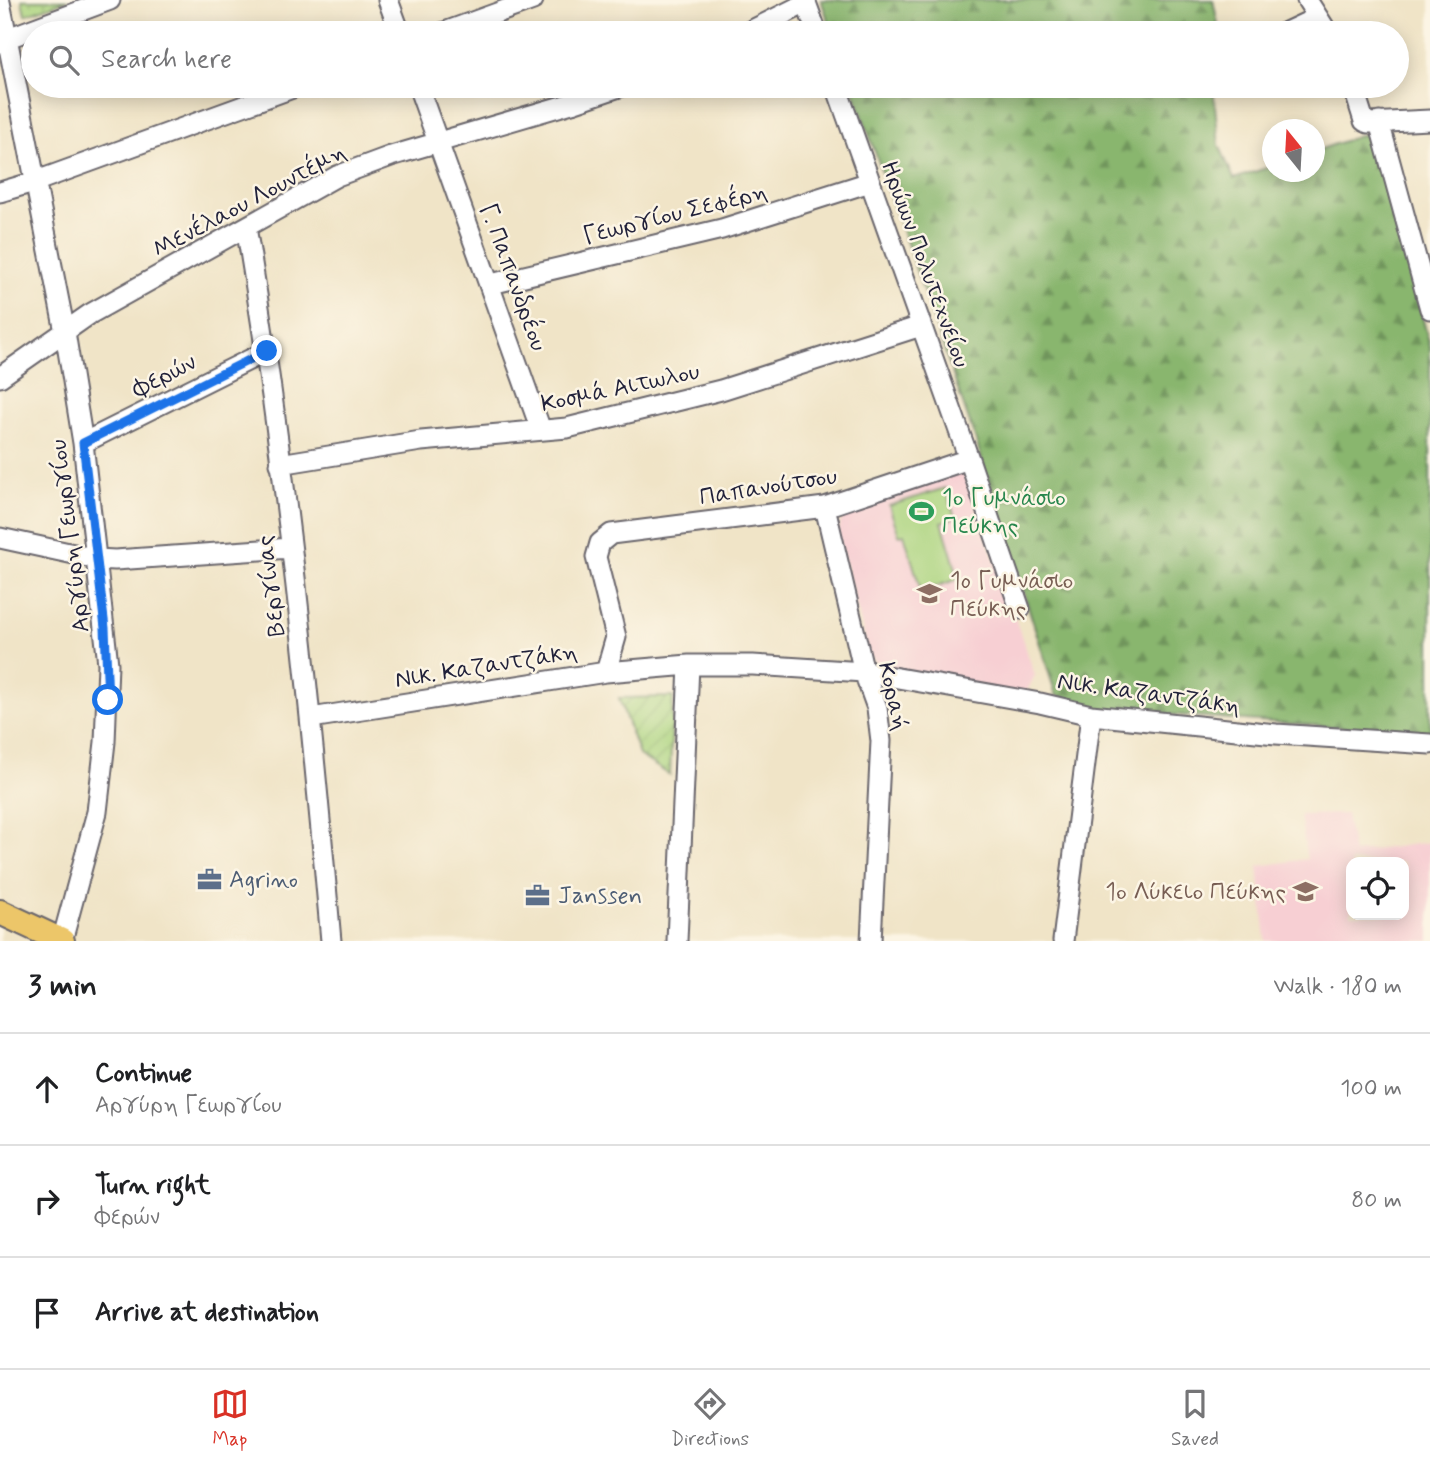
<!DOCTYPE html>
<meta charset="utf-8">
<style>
body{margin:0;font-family:Mynerve,sans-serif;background:#f6f6f6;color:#202124}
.controls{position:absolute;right:21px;bottom:21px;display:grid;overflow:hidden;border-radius:14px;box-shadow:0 4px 18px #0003}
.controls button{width:63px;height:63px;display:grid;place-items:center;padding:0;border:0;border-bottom:2px solid #e0e0e0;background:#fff;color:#202124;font:35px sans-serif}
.compass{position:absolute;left:1262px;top:119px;width:63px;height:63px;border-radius:50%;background:#fff;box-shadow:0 4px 18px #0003;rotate:342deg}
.stop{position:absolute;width:21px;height:21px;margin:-16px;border:5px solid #1a73e8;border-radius:50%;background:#fff}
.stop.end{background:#1a73e8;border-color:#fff;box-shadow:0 2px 7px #0008}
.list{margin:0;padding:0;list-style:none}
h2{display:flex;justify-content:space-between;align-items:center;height:91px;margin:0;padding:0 28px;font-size:30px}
h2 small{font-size:23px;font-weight:400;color:#757577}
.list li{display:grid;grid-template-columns:46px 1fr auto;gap:21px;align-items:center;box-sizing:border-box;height:112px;padding:0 28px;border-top:2px solid #e0e0e0}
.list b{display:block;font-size:26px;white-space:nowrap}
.list p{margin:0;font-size:23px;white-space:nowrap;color:#757577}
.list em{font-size:23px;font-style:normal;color:#757577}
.icon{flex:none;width:38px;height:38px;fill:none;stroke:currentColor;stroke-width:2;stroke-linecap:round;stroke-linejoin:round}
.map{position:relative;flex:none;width:1430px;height:941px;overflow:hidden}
.search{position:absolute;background:#fff;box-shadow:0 4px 18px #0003;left:21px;right:21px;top:21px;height:77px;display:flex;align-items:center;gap:18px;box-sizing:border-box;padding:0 24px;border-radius:38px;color:#757577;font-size:26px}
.sheet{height:427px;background:#fff}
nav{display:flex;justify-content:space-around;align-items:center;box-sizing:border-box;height:98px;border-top:2px solid #e0e0e0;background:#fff;font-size:19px;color:#757577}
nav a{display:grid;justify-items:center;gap:4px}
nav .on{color:#d93025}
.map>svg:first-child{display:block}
.built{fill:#f7cfd3;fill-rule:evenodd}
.forest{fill:url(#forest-firs);stroke:#566c54;stroke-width:2}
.park{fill:url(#park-dots);stroke:#677b5d;stroke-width:2}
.garden{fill:url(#garden-furrows);stroke:#677b5d;stroke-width:2}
.pitch{fill:#acd47f;stroke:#677b5d;stroke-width:2}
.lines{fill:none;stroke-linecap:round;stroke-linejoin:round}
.minor-casing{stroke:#6a666c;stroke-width:23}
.major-casing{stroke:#6a666c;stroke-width:28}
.minor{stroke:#fff;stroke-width:19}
.major{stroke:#ecc669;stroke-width:24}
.route{stroke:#1a73e8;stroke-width:9}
.labels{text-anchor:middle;stroke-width:5;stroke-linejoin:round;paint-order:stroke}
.street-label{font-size:24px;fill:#22223b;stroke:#fcf5e5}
.leisure-label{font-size:24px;fill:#27864d;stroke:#fcf5e5;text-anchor:start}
.education-label{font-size:24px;fill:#785e54;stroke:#fcf5e5;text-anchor:start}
.service-label{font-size:24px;fill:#4e5e75;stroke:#fcf5e5;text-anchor:start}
</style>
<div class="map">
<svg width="1430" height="941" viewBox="0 0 1430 941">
<defs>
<pattern id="forest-firs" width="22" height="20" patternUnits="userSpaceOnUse" patternTransform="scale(1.75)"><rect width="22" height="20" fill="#89b66e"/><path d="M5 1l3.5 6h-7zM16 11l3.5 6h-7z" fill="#70945c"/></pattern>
<pattern id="park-dots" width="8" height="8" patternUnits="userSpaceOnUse" patternTransform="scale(1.75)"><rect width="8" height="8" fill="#acd47f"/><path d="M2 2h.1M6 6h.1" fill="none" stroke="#94b66f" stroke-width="1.8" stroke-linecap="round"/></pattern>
<pattern id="garden-furrows" width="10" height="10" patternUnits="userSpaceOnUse" patternTransform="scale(1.75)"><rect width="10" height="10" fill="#acd47f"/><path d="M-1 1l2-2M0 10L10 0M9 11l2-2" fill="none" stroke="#94b66f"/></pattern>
</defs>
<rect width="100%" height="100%" fill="#fcf5e5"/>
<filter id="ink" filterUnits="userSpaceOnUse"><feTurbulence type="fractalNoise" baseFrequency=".0143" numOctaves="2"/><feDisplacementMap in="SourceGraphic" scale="14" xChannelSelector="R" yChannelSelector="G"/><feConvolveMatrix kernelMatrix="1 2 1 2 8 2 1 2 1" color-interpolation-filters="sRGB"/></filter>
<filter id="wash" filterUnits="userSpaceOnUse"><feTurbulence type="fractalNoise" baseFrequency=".00686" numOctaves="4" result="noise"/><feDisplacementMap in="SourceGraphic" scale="28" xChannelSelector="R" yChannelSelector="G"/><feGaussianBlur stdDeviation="1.57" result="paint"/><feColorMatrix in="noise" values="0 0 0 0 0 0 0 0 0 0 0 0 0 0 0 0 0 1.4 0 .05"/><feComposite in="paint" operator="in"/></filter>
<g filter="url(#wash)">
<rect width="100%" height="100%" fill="#f0e4c7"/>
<!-- built -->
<path class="built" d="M963,471l72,204 -10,20 -129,-27 -20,-6 -7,-8 -31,-119 3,-14 17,-15z
M1346,814l7,39 77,-11v99h-164l-8,-75 49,-7 -7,-44zM1351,862h53v53h-53z"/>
<!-- forest -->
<path class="forest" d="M821,0h392l7,33h-387z
M852,86h361l6,59 15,34 38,-13v6h42l1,-21 58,-20 57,215v388l-332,-25 -42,-14 -80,-254z"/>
<!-- park -->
<path class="park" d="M22,0h46l-43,15z"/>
<!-- garden -->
<path class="garden" d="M673,697l-3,78 -31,-20 -20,-57z"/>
<!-- pitch -->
<path class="pitch" d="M945,488l10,29 -13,5 17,57 -38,12 -17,-57 -5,1 -10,-29z"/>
</g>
<g filter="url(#ink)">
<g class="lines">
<defs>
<path id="minor" d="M388,0l12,33
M805,0l12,33
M1307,0l21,33
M0,2l65,330 18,111 25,221 -3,78 -8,70 -35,129
M442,33l91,-33
M746,33l60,-30
M1284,33l34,-16
M0,41l110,-41
M418,86l123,344
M836,86l133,373 51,150
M1353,86l11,35 4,2 62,-3
M1379,122l51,187
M0,192l34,-10 264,-96
M246,227c40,236 64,475 85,714
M491,284l231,-55 148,-47
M0,377l90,-63 247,-138 54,-20 181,-53 50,-17
M83,443l184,-92
M280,464l141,-23 146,-13 154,-38 200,-64
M825,507l39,165 13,36 4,33 -10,200
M0,538l97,21 18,1 176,-12
M606,672l83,-7h64l111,7 176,31 51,12 185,19 154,10
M311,718l295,-46 10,-35 -20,-80 4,-14 11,-9 214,-27 144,-48
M677,941l12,-276
M1063,941l28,-226"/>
<path id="major" d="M0,912l62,29"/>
</defs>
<!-- minor casing -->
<use href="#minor" class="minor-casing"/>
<!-- major casing -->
<use href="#major" class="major-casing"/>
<!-- minor -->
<use href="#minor" class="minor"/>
<!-- major -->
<use href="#major" class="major"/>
</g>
</g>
<g class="lines" filter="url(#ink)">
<!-- route -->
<path class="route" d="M108,700l-3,-72 -22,-185 184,-92"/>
</g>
<!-- icons -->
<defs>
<symbol id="stadium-bare" viewBox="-9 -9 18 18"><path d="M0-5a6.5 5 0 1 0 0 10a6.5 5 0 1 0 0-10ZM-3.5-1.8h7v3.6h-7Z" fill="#2e9e5b" stroke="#fcf5e5" stroke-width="2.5" paint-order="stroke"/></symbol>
<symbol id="school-bare" viewBox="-9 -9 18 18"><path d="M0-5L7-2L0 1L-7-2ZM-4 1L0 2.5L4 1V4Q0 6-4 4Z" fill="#8d6e63" stroke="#fcf5e5" stroke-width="2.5" paint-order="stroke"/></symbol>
<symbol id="office-bare" viewBox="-9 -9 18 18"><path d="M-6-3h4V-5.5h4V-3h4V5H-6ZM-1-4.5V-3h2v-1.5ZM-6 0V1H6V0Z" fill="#5c6f8a" stroke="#fcf5e5" stroke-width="2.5" paint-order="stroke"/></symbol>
</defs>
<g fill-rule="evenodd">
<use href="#stadium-bare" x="904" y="494" width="35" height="35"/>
<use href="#school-bare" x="912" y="576" width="35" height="35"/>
<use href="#office-bare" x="192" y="862" width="35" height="35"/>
<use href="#school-bare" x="1288" y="874" width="35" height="35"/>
<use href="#office-bare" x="520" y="878" width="35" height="35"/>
</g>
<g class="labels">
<!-- street labels -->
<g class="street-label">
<text transform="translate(249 200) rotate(-28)" y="8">Μενέλαου Λουντέμη</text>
<text transform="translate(675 213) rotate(-14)" y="8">Γεωργίου Σεφέρη</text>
<text transform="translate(926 264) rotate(70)" y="8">Ηρώων Πολυτεχνείου</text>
<text transform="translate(514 277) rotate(70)" y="8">Γ. Παπανδρέου</text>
<text transform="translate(164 375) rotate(-27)" y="8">Φερών</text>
<text transform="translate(620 387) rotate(-12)" y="8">Κοσμά Αιτωλου</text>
<text transform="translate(768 486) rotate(-9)" y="8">Παπανούτσου</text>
<text transform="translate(69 536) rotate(-97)" y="8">Αργύρη Γεωργίου</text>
<text transform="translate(270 586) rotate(-97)" y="8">Βεργίνας</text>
<text transform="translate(486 665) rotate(-9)" y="8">Νικ. Καζαντζάκη</text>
<text transform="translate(1149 693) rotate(8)" y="8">Νικ. Καζαντζάκη</text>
<text transform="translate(894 696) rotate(77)" y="8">Κοραή</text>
</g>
<!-- leisure labels -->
<g class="leisure-label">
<text x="942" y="505">1ο Γυμνάσιο<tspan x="942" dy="28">Πεύκης</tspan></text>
</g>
<!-- education labels -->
<g class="education-label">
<text x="950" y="588">1o Γυμνάσιο<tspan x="950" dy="28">Πεύκης</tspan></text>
<text x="1286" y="899" text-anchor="end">1ο Λύκειο Πεύκης</text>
</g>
<!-- service labels -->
<g class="service-label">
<text x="229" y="887">Agrino</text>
<text x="558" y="903">Janssen</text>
</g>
</g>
</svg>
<div class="controls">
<button><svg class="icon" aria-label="locate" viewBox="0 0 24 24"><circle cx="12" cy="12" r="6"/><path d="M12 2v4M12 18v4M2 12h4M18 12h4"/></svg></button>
</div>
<svg class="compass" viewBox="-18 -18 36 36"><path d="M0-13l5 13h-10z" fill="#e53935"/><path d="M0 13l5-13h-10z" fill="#757577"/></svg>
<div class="stop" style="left:108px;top:700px"></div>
<div class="stop end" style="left:267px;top:351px"></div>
<div class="search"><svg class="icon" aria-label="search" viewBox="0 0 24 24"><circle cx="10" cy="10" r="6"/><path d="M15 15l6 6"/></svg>Search here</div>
</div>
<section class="sheet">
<h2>3 min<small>Walk · 180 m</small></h2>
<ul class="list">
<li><svg class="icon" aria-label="ahead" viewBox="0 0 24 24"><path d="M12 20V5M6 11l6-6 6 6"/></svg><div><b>Continue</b><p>Αργύρη Γεωργίου</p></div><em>100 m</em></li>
<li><svg class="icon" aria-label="right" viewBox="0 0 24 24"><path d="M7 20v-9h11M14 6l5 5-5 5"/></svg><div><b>Turn right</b><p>Φερών</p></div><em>80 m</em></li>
<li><svg class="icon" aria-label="arrive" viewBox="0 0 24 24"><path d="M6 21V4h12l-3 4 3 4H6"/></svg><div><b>Arrive at destination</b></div></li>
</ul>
</section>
<nav>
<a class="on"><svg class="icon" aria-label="map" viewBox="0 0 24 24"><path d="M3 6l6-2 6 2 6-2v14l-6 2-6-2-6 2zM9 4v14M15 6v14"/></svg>Map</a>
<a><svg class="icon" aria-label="directions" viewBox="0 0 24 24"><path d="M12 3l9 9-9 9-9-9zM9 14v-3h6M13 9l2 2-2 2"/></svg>Directions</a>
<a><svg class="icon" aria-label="saved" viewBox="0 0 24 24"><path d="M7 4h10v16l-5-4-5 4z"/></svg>Saved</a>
</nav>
